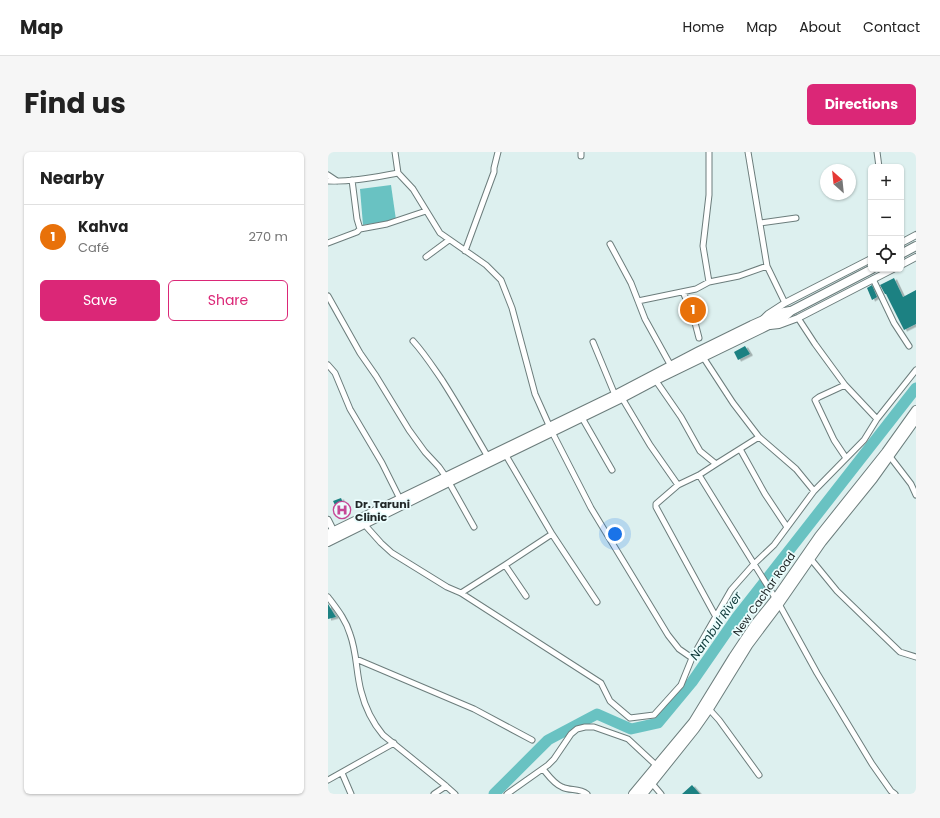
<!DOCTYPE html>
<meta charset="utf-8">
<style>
body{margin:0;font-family:Poppins,sans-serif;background:#f6f6f6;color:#222}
.controls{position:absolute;right:12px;top:12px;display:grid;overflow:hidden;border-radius:6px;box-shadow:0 1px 3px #0004}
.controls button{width:36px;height:36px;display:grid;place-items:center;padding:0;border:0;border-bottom:1px solid #e0e0e0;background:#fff;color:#222;font:20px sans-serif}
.compass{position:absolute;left:492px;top:12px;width:36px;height:36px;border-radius:50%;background:#fff;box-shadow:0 1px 3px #0004;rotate:333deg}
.you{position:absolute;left:287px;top:382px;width:14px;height:14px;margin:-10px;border:3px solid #fff;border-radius:50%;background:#1a73e8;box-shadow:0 0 0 6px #1a73e833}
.badge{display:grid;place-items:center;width:26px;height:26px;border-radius:50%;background:#db2777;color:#fff;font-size:13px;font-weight:700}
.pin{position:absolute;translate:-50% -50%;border:2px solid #fff;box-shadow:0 1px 4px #0006}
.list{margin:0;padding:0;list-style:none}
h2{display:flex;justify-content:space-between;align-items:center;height:52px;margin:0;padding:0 16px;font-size:17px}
h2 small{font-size:13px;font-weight:400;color:#767676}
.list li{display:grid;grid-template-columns:26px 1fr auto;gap:12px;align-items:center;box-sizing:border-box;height:64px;padding:0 16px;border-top:1px solid #e0e0e0}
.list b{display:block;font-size:15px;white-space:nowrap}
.list p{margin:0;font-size:13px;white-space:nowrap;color:#767676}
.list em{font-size:13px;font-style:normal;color:#767676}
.actions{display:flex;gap:8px;padding:12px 16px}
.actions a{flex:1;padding:9px 0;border:1px solid #db2777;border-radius:6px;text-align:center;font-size:14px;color:#db2777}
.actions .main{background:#db2777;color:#fff}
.icon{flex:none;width:22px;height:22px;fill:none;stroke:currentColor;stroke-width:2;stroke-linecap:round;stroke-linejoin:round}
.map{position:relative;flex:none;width:588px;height:642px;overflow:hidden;border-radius:6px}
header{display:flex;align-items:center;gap:24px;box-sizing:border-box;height:56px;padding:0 20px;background:#fff;border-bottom:1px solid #e0e0e0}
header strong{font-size:19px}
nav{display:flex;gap:22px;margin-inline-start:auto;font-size:14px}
.intro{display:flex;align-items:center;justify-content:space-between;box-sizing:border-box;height:96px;padding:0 24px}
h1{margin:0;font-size:28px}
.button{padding:10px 18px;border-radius:6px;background:#db2777;color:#fff;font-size:14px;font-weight:700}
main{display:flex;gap:24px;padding:0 24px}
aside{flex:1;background:#fff;border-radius:6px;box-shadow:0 1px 3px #0004}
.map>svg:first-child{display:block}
.water{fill:#69c2c2}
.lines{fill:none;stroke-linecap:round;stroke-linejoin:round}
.river{stroke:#69c2c2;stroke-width:11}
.building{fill:#1f8182;filter:url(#shadow)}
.minor-casing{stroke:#6c7d7c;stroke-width:7}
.tertiary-casing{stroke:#6c7d7c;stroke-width:8}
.primary-casing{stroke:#6c7d7c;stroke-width:10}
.trunk-casing{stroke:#6c7d7c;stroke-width:10}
.minor{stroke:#fff;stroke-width:5}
.tertiary{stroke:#fff;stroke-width:6}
.primary{stroke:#fff;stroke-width:8}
.trunk{stroke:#fff;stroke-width:8}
.labels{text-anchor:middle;stroke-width:3.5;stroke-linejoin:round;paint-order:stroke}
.poi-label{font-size:11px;font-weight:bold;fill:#222929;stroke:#ebfdfd;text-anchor:start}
.street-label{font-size:11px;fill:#222929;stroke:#ebfdfd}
.water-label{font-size:12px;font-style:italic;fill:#0b3737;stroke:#ebfdfd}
</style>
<header>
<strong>Map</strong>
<nav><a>Home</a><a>Map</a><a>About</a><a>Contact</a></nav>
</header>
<div class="intro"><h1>Find us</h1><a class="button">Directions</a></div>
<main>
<aside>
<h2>Nearby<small></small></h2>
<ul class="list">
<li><span class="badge" style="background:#e8710a">1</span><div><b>Kahva</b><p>Café</p></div><em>270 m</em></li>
</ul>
<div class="actions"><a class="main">Save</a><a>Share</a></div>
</aside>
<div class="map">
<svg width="588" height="642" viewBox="0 0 588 642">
<defs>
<filter id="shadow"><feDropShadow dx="3" dy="1.5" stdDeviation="0" flood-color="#0004"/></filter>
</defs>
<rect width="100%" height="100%" fill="#ddf0ef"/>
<!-- water -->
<path class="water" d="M63,33l5,35 -33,5 -3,-36z"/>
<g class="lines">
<!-- river -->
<path class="river" d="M166,642l54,-54 49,-26 34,15 27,-6 34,-41 45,-65 179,-229"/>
</g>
<!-- building -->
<path class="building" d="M566,126l9,19 13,-7v34l-12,6 -18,-36h-1l-5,-9z
M544,133l5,12 -5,3 -5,-12z
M417,194l5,8 -12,6 -4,-8z
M13,346l6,14 -7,3 -7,-14z
M0,452l8,13 -8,2z
M364,633l8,9h-18z"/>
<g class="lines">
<defs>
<path id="minor" d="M67,0l3,21 15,16 27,44 46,32 15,15 11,28 23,86 17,38 39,76 77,127 11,14 13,9
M253,0v4
M420,0l19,114 18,37
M549,0l2,15
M0,23l9,6
M24,28l5,39 3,10
M0,29c24,1 47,-4 70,-8
M432,71l36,-5
M0,91l29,-11 3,-3 27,-5 39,-13
M282,92l21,39 14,36 26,47
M137,99l29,-79v-4l4,-16
M98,105l23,-17
M545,127l21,44 15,23
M381,130l-6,-36 6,-51v-43
M355,140l10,23 6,23
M0,144l32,57 16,23 33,54 16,22 14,15 7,10 28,50
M310,149l58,-12 13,-7 30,-6 28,-10
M470,166l17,26 30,41 32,34 -13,21 -50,51
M85,189c11,12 20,26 29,39 16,25 31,51 46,77
M265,190l22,53
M0,213l7,8 15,36 32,54 18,36
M326,226l27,39 19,34 16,13 43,-27 -26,-34 -30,-46
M517,233l-26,12 -4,3 19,40 12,18
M253,264l31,54
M549,267l39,-49
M431,285l37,32 18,22 -40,54 -20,19 25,40 38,69 55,91 19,27 4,3
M412,297l25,45 22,33
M176,300l48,82
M560,302l23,30 5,11
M371,323l17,-11
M350,333l-22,19v3l60,110
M36,372l17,19 11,10 55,34 14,6 140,90 9,18 20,17 24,-3 27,-30 11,-27 39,-68 23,-26 -55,-89 -21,10 -28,-40 -28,-47
M482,406l27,33 63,61 16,5
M177,413l21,31
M133,441l44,-28 47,-31 45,68
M0,445c9,12 18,23 22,37 7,19 6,38 11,57 4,16 12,32 22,44l63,51 9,8
M28,507l118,50 58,31
M381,557l10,11 40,55
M215,617c5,6 11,15 19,18 8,4 17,1 25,7
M14,621l9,21
M0,628l66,-37
M322,629l11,13
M106,642l12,-8
M179,642l41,-29 6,-6 17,-25 6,-5 8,-2h9l34,12 29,27"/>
<path id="tertiary" d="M573,91l15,-8
M573,113l15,-8
M435,167l5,-5 17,-11 86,-44
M442,174l9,-1 19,-7 95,-49
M0,368l7,14"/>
<path id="primary" d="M573,102l15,-8
M0,382l287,-139 84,-44 53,-26 27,-12 11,-2
M0,390l121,-60 173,-84 34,-18 109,-53 18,-9 8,-7 81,-42"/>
<path id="trunk" d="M305,642l60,-72 11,-18 29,-47 22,-33 21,-26 43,-62 67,-84 30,-42
M315,642l52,-65 14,-20 40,-65 30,-40 43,-62 51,-63 43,-60"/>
</defs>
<!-- minor casing -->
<use href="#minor" class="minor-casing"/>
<!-- tertiary casing -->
<use href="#tertiary" class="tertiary-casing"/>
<!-- primary casing -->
<use href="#primary" class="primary-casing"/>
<!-- trunk casing -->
<use href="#trunk" class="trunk-casing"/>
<!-- minor -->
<use href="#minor" class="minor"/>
<!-- tertiary -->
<use href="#tertiary" class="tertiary"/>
<!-- primary -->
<use href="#primary" class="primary"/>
<!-- trunk -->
<use href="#trunk" class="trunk"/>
</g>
<!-- icons -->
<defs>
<symbol id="hospital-ring" viewBox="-11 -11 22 22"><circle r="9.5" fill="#ebfdfd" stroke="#c64896" stroke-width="1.5"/><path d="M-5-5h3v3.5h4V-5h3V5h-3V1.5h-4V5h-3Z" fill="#c64896"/></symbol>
</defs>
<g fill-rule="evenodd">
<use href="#hospital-ring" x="4" y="348" width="20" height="20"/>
</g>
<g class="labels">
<!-- poi labels -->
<g class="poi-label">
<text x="27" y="356">Dr. Taruni<tspan x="27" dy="13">Clinic</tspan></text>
</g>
<!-- street labels -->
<g class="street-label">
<text transform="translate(436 442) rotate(-55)" y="4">New Cachar Road</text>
</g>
<!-- water labels -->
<g class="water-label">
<text transform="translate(388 474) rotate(-55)" y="4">Nambul River</text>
</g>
</g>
</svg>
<div class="controls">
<button>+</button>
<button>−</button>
<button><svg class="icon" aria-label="locate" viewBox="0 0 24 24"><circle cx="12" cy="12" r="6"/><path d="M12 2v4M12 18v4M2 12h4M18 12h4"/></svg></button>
</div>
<svg class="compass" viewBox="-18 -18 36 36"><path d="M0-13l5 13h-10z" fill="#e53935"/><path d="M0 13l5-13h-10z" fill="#767676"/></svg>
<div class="you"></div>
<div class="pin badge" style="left:365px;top:158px;background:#e8710a">1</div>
</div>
</main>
